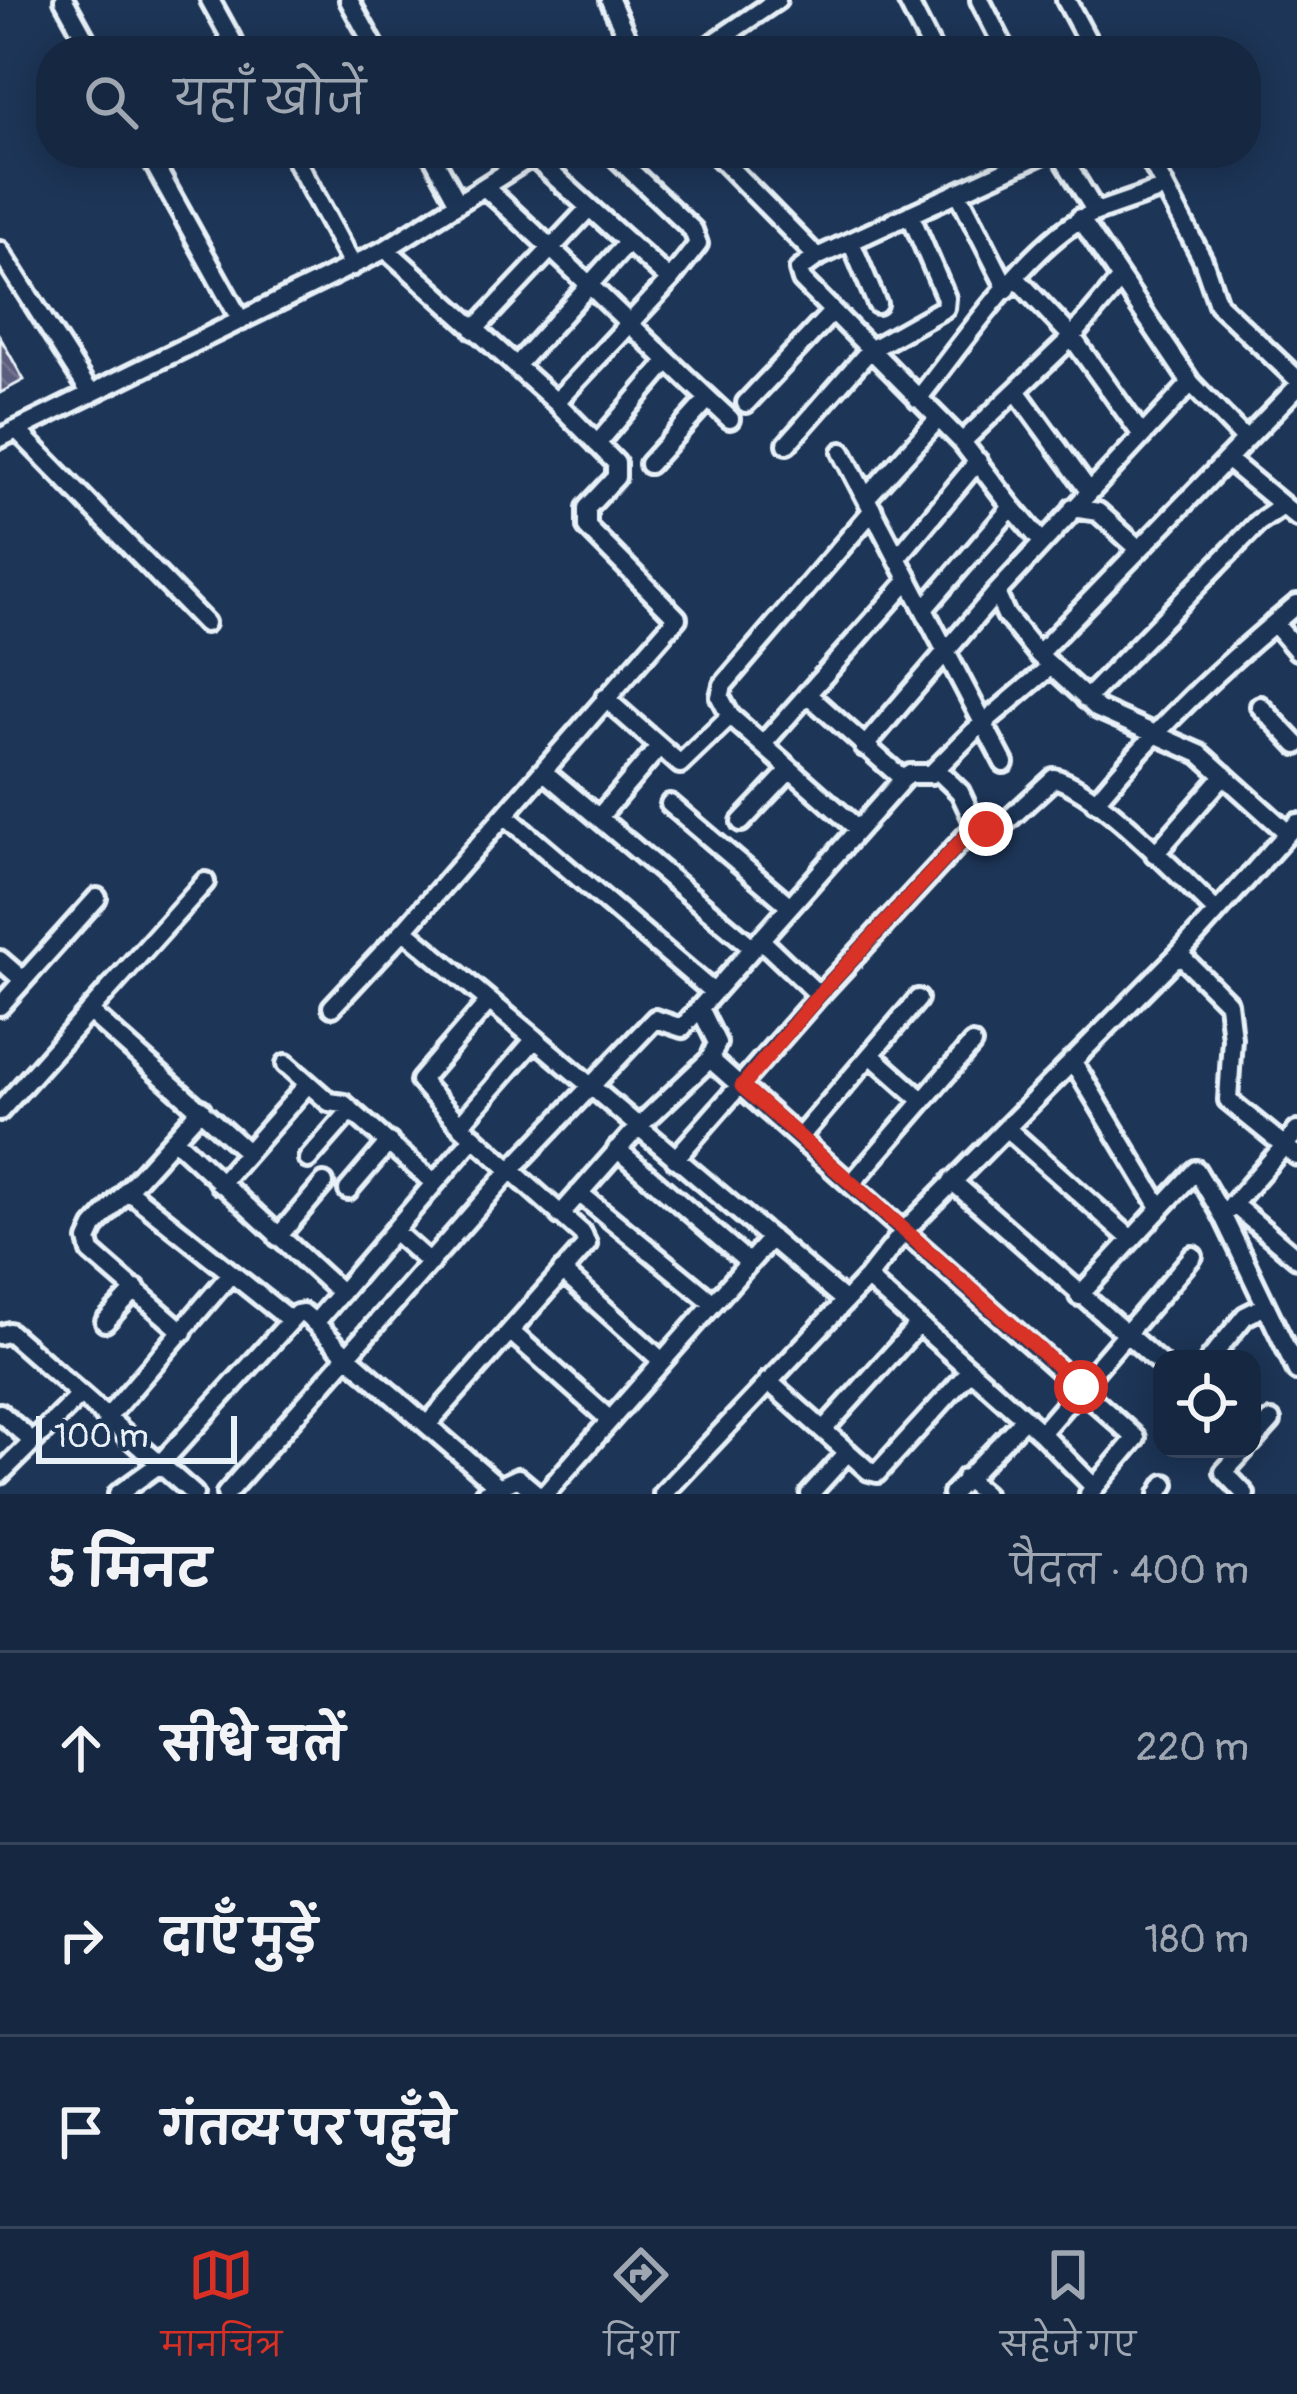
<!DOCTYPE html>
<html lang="hi">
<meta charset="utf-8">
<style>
body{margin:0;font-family:Pangolin,"Playpen Sans Deva",sans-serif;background:#1f3048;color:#f1f3f6}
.controls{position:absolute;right:36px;bottom:36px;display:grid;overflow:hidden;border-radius:24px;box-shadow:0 6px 30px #0003}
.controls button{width:108px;height:108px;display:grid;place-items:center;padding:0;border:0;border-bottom:3px solid #35445a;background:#162841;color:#f1f3f6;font:60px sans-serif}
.scale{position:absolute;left:36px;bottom:30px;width:201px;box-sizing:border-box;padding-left:12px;border:6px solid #e8f1f8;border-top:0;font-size:33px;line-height:42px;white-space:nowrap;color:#e8f1f8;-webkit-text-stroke:9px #1d3557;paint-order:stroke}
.stop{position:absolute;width:36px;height:36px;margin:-27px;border:9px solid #d93025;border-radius:50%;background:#fff}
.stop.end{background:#d93025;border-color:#fff;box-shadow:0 3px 12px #0008}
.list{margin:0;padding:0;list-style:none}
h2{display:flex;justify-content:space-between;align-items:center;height:156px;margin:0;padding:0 48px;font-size:51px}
h2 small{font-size:39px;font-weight:400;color:#9ea6b1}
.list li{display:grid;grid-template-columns:78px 1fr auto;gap:36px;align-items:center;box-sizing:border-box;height:192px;padding:0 48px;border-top:3px solid #35445a}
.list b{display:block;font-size:45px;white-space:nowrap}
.list em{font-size:39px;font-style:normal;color:#9ea6b1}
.icon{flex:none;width:66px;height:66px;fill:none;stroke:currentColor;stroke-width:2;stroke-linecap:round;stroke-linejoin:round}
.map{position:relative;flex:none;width:1297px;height:1494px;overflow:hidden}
.search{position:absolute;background:#162841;box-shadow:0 6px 30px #0003;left:36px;right:36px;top:36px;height:132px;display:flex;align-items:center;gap:30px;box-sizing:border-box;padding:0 42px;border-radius:48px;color:#9ea6b1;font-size:45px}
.sheet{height:732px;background:#162841}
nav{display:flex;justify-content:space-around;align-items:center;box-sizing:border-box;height:168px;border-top:3px solid #35445a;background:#162841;font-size:33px;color:#9ea6b1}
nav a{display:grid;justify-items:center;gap:6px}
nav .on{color:#d93025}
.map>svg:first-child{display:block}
.building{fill:url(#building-back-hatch);stroke:#e8f1f8;stroke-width:3}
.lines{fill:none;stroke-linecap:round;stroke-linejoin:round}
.minor-casing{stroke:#e8f1f8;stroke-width:26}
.minor{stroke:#1d3557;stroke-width:16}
.route{stroke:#d93025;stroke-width:15}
</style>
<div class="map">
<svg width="1297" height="1494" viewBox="0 0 1297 1494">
<defs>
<pattern id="building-back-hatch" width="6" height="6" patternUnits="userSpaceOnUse" patternTransform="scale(3)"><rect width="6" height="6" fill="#5b5b7e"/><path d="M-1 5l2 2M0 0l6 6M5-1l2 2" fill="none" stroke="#737391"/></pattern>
</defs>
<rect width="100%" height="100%" fill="#1d3557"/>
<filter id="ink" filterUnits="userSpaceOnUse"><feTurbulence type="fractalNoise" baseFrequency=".00833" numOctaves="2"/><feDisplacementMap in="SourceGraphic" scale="24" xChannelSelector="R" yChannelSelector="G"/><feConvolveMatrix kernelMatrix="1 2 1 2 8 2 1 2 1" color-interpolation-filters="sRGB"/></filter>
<g filter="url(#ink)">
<!-- building -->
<path class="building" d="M0,337l24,43 -24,13z"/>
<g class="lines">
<defs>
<path id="minor" d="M64,0l28,51
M210,0l28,51
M349,0l28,51
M610,0l23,51
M907,0l26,51
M980,0l26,51
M1066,0l27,51
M702,51l75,-51
M148,153l93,168
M292,153l61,113
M431,153l27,50
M715,153l102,104 -18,13 3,10 160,162 50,65 -88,102
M1147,153l56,107 15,44 79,75
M532,156l138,124
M484,187c85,75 163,156 246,232
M958,192l49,97
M1096,212l69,-24
M1080,218l111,165 54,56
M851,242l26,62
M386,249l170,153 60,61v14l-29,31v19l90,91 -273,312 131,109 -75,86 123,109 4,10 -160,181
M0,251l91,143
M817,257l227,-104
M1016,278l56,59 70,98
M474,330l115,-122
M516,366l112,-124
M1017,392l72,99
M918,399c43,-53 116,-164 178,-187l-36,-59
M556,402l114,-122 28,-36 -5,-14 -81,-77
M746,403l86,-91
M17,430l188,193
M0,438l386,-189 151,-96
M962,442l110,-105 48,-57
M597,444l70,-82
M787,444l83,-94 75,-42 1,-10 -36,-84
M842,452l162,311
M1227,459l70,58
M649,464l59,-65
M867,497l71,-78
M1012,507l30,35
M1073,508l25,4 41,37
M898,557l80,-96
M996,593l10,22 32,39 60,55 102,45 88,79
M1274,623l23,27
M1038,654l259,-267
M807,694l96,85
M605,698l75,66 50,-48
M1086,699l172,-176 25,-17
M1260,706l37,39
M763,744l146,-164
M864,747l132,-154 195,-210
M936,769l24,23 14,30 12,7 21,-8 47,-43c45,12 125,98 162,133
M543,771l209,176
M1095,802c63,-76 126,-135 202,-198
M670,804l120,102
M506,816l207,176
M599,817l60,-70
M741,822l49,-52
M858,829l-128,-113 -10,-19 3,-12 150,-175
M1155,854l69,-79
M760,939l59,56
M1179,954l49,49 4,35 -4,62 69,56
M0,960l22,19
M0,1006l97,-108
M332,1007l72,-77
M701,1010l16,33 -7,16 426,379 -47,56
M89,1011l158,141
M535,1039l310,262
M871,1055l52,46
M1072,1060l88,147
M286,1064l43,38 15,2 90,79
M0,1111l205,-229
M460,1125l-40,-44 69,-80
M1006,1128l125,111
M799,1138l119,-139
M174,1139l167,154
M617,1149l131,113
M308,1159l43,-49
M675,1159l144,-164 158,-171
M952,1181l210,184
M220,1184l87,-99
M851,1184l121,-140
M127,1190l163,130
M348,1190l41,-48
M579,1193l132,108
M1233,1204l64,54
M560,1215l78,-88 72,-68
M1223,1216l74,-85
M394,1231l36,32
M278,1237l46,-54
M562,1271l100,90
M867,1278l174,155 53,54
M1079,1296l117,-126 27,46 74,155
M105,1322l31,-33
M315,1323l32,33 152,131
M510,1331l99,88
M183,1332l-92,-80 -3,-12 6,-13 107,-118
M0,1335l9,-3 185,162
M1210,1359l35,-43 20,-10
M768,1381l101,90 8,2 94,-103
M0,1413l32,28
M106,1419l123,-143
M824,1429l95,-105
M1041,1433l152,-177
M1252,1442l19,-21
M0,1474l80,-79
M965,1478l19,16
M118,1494l43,-31 136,-149 6,-1 12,10 159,-186
M226,1494l284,-323 145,-152 27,9 221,-249 7,-5h21l43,-43 77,-65
M484,1494l34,-16 19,16
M545,1494l226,-256
M663,1494l204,-216 37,-47 275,-277 118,-131
M810,1494l38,-42
M952,1494l73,-76
M1159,1494l6,-10
M1245,1494l-21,-22 21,-23"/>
</defs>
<!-- minor casing -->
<use href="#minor" class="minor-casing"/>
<!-- minor -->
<use href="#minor" class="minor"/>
</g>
</g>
<g class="lines" filter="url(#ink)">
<!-- route -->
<path class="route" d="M986,829l-9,-5 -158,171 -77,91 339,301"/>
</g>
</svg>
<div class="controls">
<button><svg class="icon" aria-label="locate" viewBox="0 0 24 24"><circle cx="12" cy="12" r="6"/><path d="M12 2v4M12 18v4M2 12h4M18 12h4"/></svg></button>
</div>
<div class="scale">100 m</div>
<div class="stop" style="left:1081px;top:1387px"></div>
<div class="stop end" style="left:986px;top:829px"></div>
<div class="search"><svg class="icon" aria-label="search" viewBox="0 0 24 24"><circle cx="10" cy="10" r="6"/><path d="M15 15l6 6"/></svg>यहाँ खोजें</div>
</div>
<section class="sheet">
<h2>5 मिनट<small>पैदल · 400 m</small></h2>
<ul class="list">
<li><svg class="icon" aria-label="ahead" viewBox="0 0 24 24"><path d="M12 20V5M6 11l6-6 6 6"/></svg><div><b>सीधे चलें</b></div><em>220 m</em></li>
<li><svg class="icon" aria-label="right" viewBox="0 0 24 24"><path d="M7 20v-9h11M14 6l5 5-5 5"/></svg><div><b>दाएँ मुड़ें</b></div><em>180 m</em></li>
<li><svg class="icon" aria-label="arrive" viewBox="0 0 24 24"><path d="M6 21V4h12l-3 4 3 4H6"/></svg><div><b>गंतव्य पर पहुँचे</b></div></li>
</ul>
</section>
<nav>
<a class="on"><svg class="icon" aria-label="map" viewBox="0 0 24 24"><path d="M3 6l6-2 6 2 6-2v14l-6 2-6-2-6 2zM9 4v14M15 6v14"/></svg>मानचित्र</a>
<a><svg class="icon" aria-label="directions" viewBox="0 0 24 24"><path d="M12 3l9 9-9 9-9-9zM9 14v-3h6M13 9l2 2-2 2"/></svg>दिशा</a>
<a><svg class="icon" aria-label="saved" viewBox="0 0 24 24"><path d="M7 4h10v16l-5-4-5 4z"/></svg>सहेजे गए</a>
</nav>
